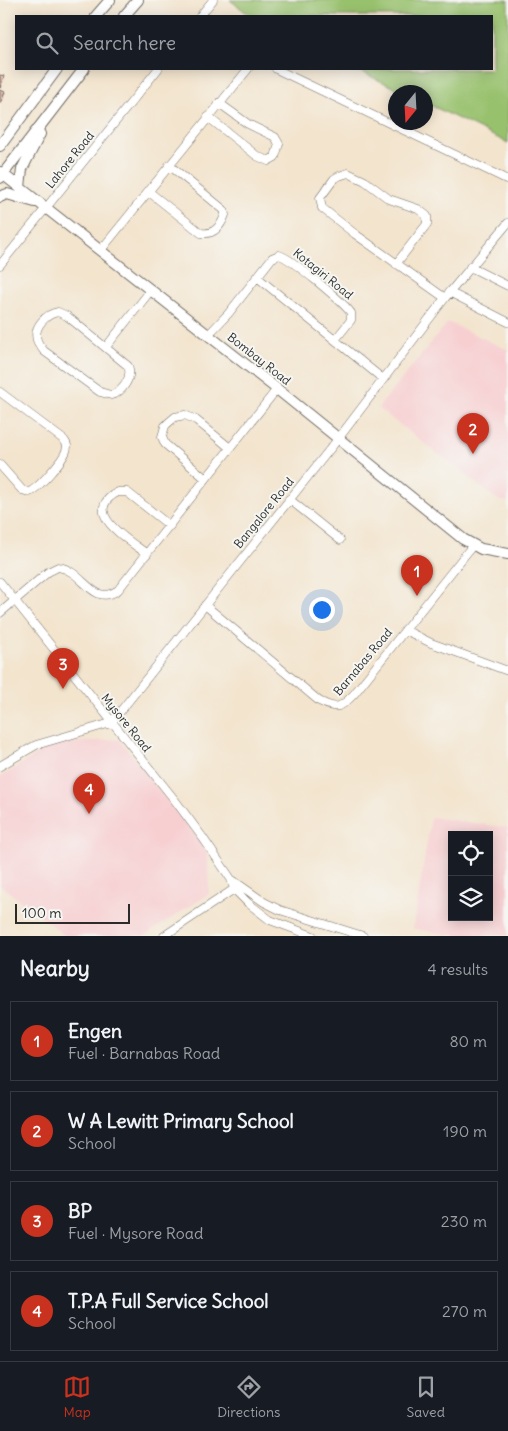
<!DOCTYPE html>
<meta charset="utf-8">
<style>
body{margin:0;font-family:Delius,sans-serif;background:#20242c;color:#f1f3f6}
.controls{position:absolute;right:15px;bottom:15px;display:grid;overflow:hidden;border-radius:0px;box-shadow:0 2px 12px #0003}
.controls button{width:45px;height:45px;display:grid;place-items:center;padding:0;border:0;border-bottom:1px solid #363941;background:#171b24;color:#f1f3f6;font:25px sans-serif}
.compass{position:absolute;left:388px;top:85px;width:45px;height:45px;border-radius:50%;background:#171b24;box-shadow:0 2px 12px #0003;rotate:198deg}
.scale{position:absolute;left:15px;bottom:12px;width:115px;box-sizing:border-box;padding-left:5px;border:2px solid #2b2b2b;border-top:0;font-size:14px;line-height:18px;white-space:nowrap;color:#2b2b2b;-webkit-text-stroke:4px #f6f6f2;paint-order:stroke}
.you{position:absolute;left:321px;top:609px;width:18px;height:18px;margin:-12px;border:4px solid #fff;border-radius:50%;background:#1a73e8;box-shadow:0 0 0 8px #1a73e833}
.badge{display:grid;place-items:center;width:32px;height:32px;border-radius:50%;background:#c8321e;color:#fff;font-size:16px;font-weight:700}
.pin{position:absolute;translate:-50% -41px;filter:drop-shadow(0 1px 2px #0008)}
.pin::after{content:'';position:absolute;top:26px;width:18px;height:15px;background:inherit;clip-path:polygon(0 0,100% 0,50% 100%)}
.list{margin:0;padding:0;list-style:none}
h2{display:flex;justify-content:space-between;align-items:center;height:65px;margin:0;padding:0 20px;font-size:21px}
h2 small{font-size:16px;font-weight:400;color:#9ea1a6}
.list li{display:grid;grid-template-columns:32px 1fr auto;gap:15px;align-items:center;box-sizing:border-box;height:80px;margin:0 10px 10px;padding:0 10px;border:1px solid #363941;border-radius:0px}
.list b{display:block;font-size:19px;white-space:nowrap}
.list p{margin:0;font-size:16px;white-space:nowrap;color:#9ea1a6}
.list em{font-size:16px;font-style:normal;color:#9ea1a6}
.icon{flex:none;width:28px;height:28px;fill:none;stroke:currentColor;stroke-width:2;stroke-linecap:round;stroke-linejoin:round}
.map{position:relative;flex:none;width:508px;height:936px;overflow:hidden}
.search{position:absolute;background:#171b24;box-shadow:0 2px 12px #0003;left:15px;right:15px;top:15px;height:55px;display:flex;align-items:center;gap:12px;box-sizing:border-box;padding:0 18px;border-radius:0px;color:#9ea1a6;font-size:19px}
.sheet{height:425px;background:#171b24}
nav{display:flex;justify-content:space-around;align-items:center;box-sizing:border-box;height:70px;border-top:1px solid #363941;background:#171b24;font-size:14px;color:#9ea1a6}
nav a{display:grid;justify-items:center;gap:2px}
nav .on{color:#c8321e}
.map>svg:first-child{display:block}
.built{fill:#f7cfd1;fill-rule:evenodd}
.green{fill:#98c16d;stroke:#62764c}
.building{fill:#d79183}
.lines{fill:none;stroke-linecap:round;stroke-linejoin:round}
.minor-casing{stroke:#716c64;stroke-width:9}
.tertiary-casing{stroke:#716c64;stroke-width:12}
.minor{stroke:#fff;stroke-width:8}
.tertiary{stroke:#fff;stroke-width:10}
.labels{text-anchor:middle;stroke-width:4;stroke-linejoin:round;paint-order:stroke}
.street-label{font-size:12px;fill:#2b2b2b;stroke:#f6f6f2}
</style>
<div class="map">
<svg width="508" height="936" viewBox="0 0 508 936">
<rect width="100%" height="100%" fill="#f6f6f2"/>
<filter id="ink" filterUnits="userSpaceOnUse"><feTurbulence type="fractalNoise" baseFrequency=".02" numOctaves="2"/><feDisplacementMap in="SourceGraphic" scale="10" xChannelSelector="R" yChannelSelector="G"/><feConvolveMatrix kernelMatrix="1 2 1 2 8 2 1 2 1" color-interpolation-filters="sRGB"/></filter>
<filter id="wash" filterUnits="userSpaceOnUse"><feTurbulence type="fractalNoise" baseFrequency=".0096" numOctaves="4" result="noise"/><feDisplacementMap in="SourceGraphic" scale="20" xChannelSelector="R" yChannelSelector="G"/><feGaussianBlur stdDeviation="1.12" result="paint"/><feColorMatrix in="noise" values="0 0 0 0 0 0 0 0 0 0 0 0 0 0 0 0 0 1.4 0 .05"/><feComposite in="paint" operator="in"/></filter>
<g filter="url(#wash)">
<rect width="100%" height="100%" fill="#f3e4cd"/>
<!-- built -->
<path class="built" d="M448,322l60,28v152l-10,-2 -120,-92z
M119,739l89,113 1,42 -65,42h-79l-65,-51v-108l54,-33z
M431,817l77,11v108h-48l-47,-7zM452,835h37v82h-37z"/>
<!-- green -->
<path class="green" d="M230,0h278v143l-82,-40v-11h-22l-49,-23h137v-53h-241z"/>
<g id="blocks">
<!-- building -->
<path class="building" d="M0,75l4,1 -4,12z
M0,90l5,2 -4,10h-1z"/>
</g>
</g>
<g filter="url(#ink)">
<use href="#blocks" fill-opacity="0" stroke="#716c64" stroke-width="1"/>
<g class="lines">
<defs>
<path id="minor" d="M200,16l13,-16
M276,69l232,111
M208,117l49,39 11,5 7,-4 4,-13 -4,-7 -27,-13 -29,-21
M148,191l53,42c13,2 20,-7 24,-18l-1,-5 -55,-45
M101,250l147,-181
M396,264l31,-40v-8l-9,-7 -29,-10 -24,-18 -17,-8 -9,3 -5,3 -14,19 2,10 33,26 90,64
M0,265l158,-196
M470,267l38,19
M257,277l126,102
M449,292l59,30
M58,312l9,4 61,50c5,11 -6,27 -17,29l-11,-3 -56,-41c-3,-4 -6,-7 -7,-11 -4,-13 9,-26 21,-28z
M208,335l20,-21 44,-56 7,-3c12,3 64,47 72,58v7l-16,20
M106,347l45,-57
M0,392l64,48c3,4 4,6 2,11 -3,9 -28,38 -37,41l-7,-2 -22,-25
M206,479l-41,-35 -3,-7 3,-11 3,-3 7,-6 10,-2 11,5 34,28
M289,499l51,41
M147,554c-17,-13 -68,-42 -29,-62h9l43,34
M0,582l174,217 29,39 28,41 3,10 14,14 22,17 43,16
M205,605l114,96c18,9 22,7 35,-7l119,-149
M0,613l48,-41 10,-5c26,3 34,41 60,23l159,-201
M405,630l26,13 77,28
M0,766l36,-21 75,-22 227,-284 107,-141 63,-75
M231,879l33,23 16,8 83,26
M164,936l73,-49"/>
<path id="tertiary" d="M96,16l14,-16
M124,16l14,-16
M0,146l57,-77
M0,172l277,217 186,150 18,10 27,5
M0,178l84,-109
M20,187l2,-18 18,-35
M0,197l7,-3 28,8"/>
</defs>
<!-- minor casing -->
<use href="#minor" class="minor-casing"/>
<!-- tertiary casing -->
<use href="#tertiary" class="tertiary-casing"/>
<!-- minor -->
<use href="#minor" class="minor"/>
<!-- tertiary -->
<use href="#tertiary" class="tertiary"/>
</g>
</g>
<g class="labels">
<!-- street labels -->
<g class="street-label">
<text transform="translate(70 160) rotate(-51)" y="4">Lahore Road</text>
<text transform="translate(323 274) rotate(39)" y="4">Kotagiri Road</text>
<text transform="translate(259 359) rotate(38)" y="4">Bombay Road</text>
<text transform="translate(264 513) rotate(-51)" y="4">Bangalore Road</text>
<text transform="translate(363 662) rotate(-50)" y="4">Barnabas Road</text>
<text transform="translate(126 723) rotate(51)" y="4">Mysore Road</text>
</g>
</g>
</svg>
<div class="controls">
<button><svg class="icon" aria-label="locate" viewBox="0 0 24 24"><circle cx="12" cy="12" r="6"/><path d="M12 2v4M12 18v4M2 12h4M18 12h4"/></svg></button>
<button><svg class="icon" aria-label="layers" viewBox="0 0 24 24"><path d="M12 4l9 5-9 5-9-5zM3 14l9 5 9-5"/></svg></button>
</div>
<svg class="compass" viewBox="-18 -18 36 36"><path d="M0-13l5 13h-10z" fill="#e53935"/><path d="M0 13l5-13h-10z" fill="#9ea1a6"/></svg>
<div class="scale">100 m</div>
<div class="you"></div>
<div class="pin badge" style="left:417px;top:596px">1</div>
<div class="pin badge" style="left:473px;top:454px">2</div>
<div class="pin badge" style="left:63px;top:689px">3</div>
<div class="pin badge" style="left:89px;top:814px">4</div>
<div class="search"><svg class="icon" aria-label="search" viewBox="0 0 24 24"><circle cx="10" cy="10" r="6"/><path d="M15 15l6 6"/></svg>Search here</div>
</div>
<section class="sheet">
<h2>Nearby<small>4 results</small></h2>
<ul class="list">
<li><span class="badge">1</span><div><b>Engen</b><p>Fuel · Barnabas Road</p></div><em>80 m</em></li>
<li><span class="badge">2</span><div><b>W A Lewitt Primary School</b><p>School</p></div><em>190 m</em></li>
<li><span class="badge">3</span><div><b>BP</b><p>Fuel · Mysore Road</p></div><em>230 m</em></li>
<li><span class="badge">4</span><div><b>T.P.A Full Service School</b><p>School</p></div><em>270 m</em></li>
</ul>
</section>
<nav>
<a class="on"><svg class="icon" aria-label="map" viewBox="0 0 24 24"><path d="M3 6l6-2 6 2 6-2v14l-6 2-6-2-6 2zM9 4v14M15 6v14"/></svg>Map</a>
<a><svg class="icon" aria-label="directions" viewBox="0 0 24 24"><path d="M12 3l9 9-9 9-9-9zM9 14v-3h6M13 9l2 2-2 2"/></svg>Directions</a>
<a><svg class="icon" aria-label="saved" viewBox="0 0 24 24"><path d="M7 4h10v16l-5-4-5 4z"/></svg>Saved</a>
</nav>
